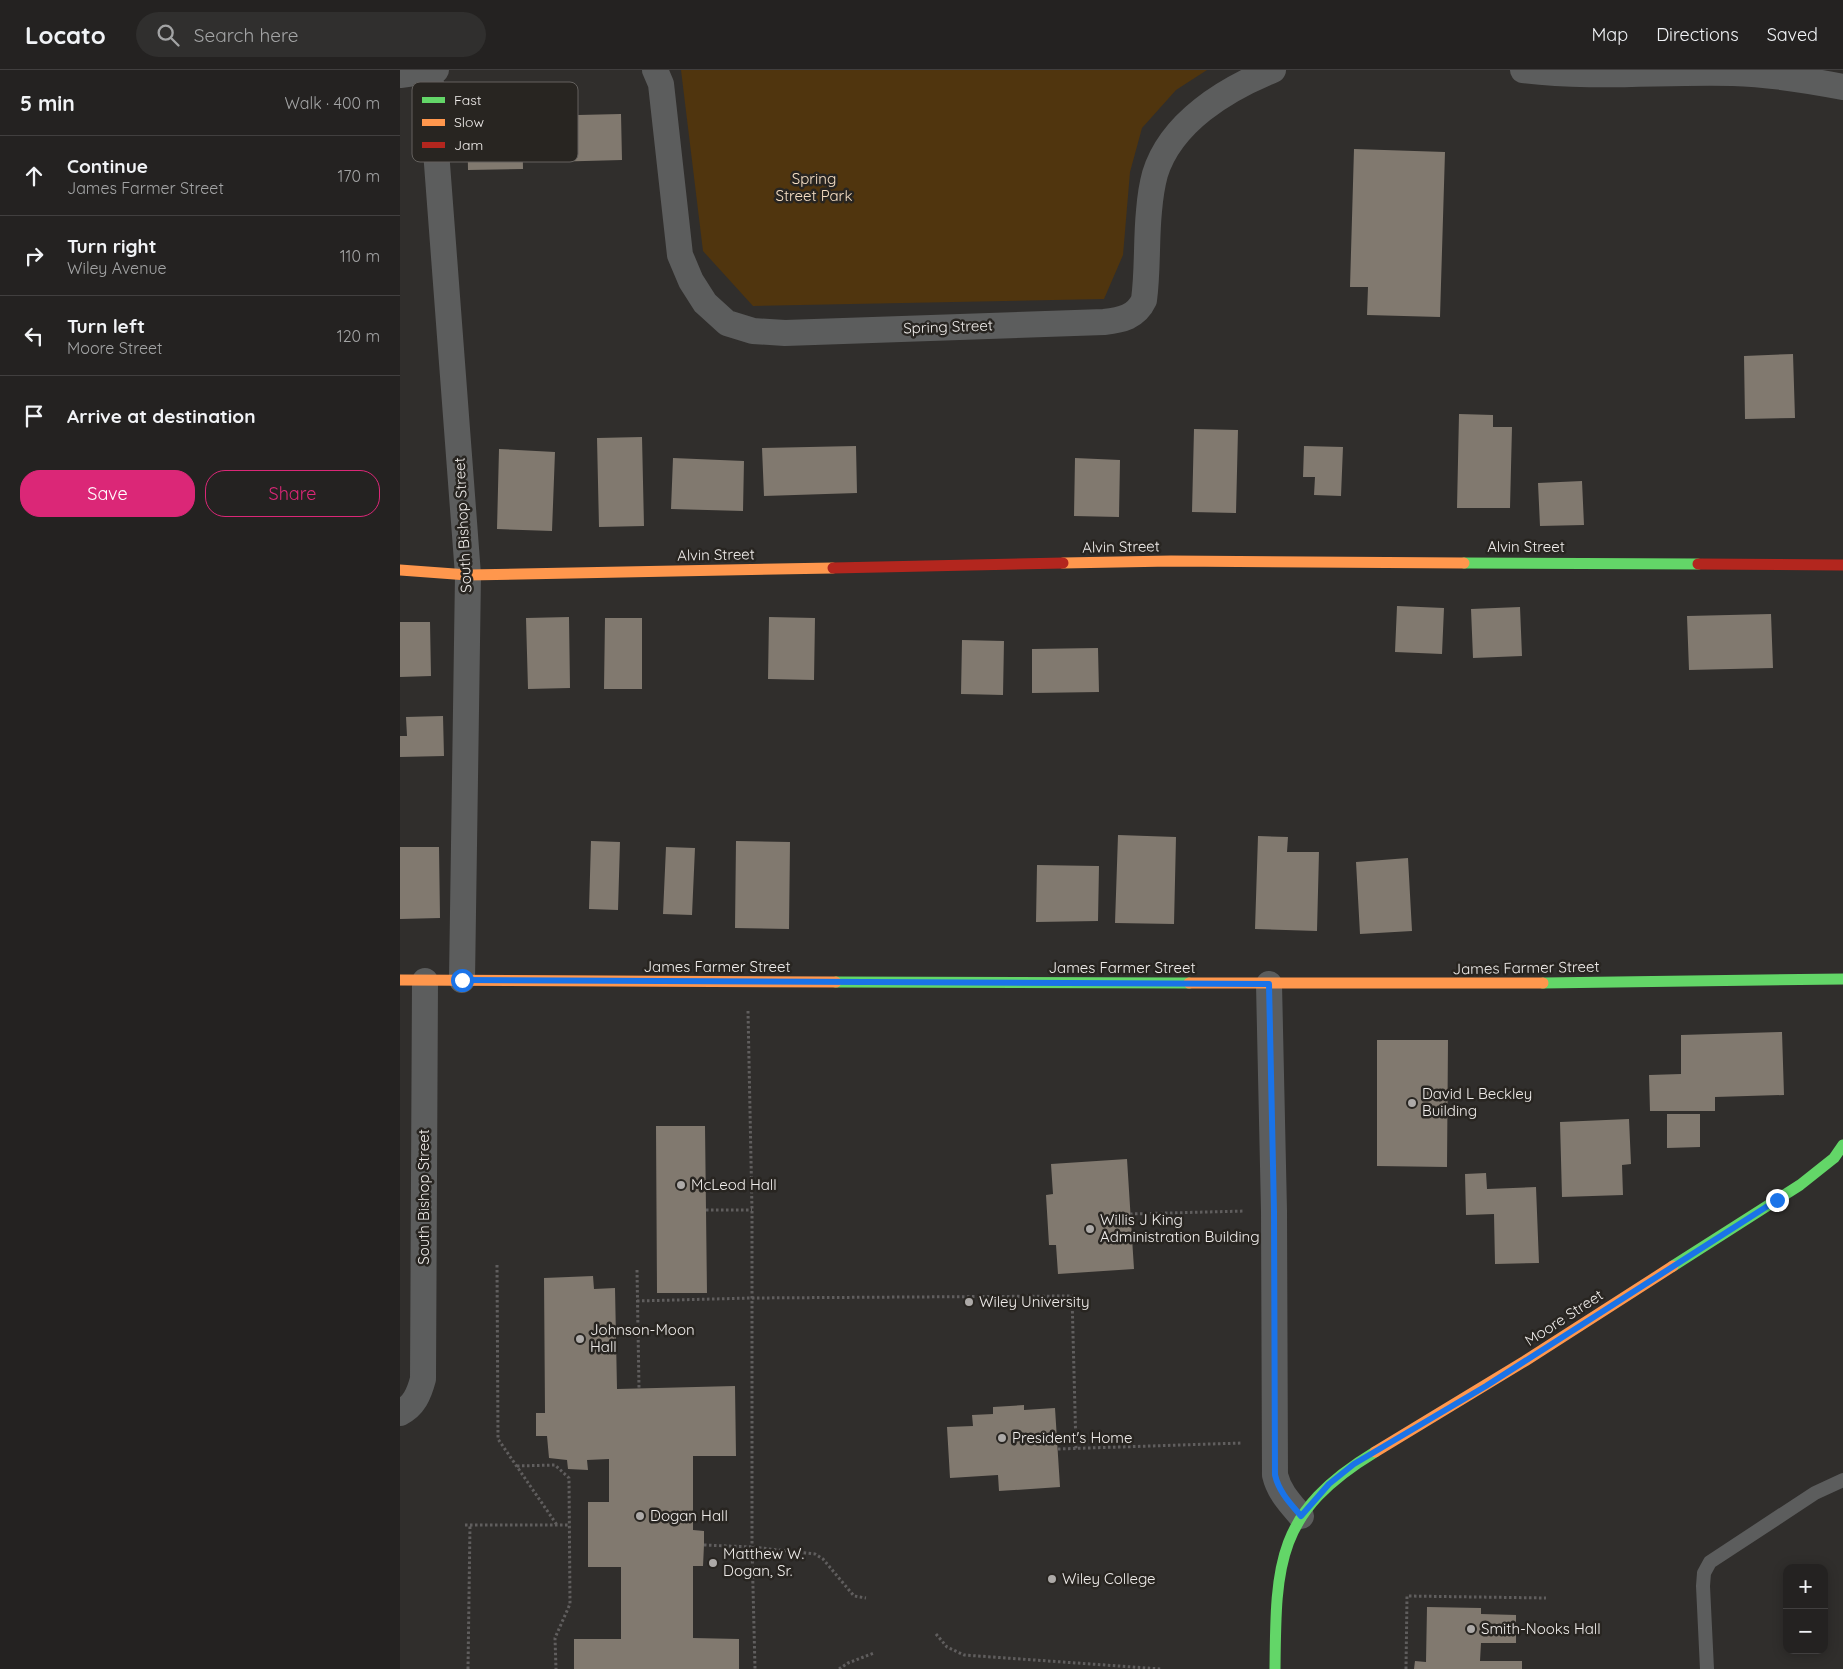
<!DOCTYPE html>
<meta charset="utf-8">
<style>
body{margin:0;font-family:Quicksand,sans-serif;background:#302f2e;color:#f1f3f6}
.controls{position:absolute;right:15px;bottom:15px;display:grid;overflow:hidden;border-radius:10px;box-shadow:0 2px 12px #0003}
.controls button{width:45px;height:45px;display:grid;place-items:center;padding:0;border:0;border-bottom:1px solid #413f3f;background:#242221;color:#f1f3f6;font:25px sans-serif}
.stop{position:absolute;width:15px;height:15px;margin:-11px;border:4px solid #1a73e8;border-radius:50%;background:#fff}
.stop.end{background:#1a73e8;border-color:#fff;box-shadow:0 1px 5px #0008}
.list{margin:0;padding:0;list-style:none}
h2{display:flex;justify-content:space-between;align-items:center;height:65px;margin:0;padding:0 20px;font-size:21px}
h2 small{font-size:16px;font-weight:400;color:#a3a4a5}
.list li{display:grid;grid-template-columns:32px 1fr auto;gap:15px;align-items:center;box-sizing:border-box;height:80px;padding:0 20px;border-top:1px solid #413f3f}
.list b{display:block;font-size:19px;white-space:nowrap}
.list p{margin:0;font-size:16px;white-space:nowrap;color:#a3a4a5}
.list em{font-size:16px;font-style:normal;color:#a3a4a5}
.actions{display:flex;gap:10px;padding:15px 20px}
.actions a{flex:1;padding:11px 0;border:1px solid #db2777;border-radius:20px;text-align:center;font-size:18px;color:#db2777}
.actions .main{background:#db2777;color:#fff}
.icon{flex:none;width:28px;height:28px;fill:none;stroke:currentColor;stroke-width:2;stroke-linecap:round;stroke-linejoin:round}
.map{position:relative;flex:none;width:1443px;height:1599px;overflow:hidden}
header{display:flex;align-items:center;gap:30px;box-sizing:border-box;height:70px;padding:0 25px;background:#242221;border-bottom:1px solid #413f3f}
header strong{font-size:24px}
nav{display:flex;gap:28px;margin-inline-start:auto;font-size:18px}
.search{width:350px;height:45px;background:#302f2e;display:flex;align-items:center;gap:12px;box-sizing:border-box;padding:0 18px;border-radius:28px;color:#a3a4a5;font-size:19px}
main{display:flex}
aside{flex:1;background:#242221}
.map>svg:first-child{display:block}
.green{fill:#50350e}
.building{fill:#81796f}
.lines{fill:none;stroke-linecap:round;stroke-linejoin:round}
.path{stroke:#605e5e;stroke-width:3;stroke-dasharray:2.5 2.5;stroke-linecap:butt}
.lane{stroke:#5c5d5d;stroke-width:14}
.street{stroke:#5c5d5d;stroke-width:26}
.fast{stroke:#63d668;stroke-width:11}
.slow{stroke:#ff974d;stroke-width:11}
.jam{stroke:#b3261e;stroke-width:11}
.route{stroke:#1a73e8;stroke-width:6}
.poi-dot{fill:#adaaa8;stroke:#282521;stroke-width:2}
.labels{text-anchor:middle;stroke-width:5;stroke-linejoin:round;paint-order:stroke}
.park-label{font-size:15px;fill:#f7e0c6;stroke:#282521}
.street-label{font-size:15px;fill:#f0edeb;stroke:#282521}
.poi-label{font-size:15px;fill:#f0edeb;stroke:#282521;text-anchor:start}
.key{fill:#282521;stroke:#64615e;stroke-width:1}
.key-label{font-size:14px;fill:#f0edeb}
</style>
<header>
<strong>Locato</strong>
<div class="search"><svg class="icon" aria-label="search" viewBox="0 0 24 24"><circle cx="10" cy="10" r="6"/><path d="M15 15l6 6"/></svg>Search here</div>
<nav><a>Map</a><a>Directions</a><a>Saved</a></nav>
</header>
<main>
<aside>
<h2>5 min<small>Walk · 400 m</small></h2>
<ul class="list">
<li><svg class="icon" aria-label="ahead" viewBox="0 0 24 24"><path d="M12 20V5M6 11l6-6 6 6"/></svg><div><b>Continue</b><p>James Farmer Street</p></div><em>170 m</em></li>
<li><svg class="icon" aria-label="right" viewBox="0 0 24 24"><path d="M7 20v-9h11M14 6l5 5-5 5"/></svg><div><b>Turn right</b><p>Wiley Avenue</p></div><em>110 m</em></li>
<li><svg class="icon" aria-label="left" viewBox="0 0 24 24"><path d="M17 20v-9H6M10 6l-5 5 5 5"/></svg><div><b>Turn left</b><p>Moore Street</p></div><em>120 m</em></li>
<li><svg class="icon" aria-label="arrive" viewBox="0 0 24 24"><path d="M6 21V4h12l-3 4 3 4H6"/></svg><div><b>Arrive at destination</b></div></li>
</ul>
<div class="actions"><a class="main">Save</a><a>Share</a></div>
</aside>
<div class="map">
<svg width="1443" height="1599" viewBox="0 0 1443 1599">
<rect width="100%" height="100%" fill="#302e2c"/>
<!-- green -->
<path class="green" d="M281,0h526l-31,20 -34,38 -12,44 -7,83 -19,44 -351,7 -50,-55z"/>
<!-- building -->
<path class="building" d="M122,44l1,55 -55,1 -1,-55z
M221,44l1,46 -74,2 -1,-37h31v-10z
M954,79l91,3 -5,165 -73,-2 1,-28h-18z
M1393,284l2,64 -50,1 -1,-63z
M1059,344l34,1v12h19l-2,81h-53z
M794,359l44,1 -2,83 -44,-1z
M242,367l2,89 -45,1 -2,-89z
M456,376l1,47 -93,3 -2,-48z
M904,376l39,1 -2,49 -27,-1 1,-18h-12z
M99,379l56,3 -3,79 -55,-2z
M273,388l71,3 -1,50 -72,-2z
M675,388l45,2 -1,57 -45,-1z
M1182,411l2,44 -44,1 -2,-43z
M997,536l47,2 -2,46 -47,-2z
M1120,537l2,49 -49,2 -2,-49z
M1371,544l2,54 -84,2 -2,-54z
M169,547l1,71 -42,1 -2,-71z
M369,547l46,1 -1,62 -46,-1z
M205,548h37v71h-38z
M0,552h30l1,54 -31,1z
M562,570l42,1 -1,54 -42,-1z
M698,578l1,44 -67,1v-44z
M43,646l1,40 -44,1v-21h7l-1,-19z
M718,765l58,2 -2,87 -59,-1z
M858,766l30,1 -1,15h32l-2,79 -62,-2z
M191,771l29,1 -2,68 -29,-1z
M336,771l54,1 -1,87 -54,-1z
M0,777h39l1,71 -40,1z
M266,777l29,1 -3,67 -29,-1z
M1008,788l4,73 -52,3 -4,-72z
M637,795l62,1 -1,55 -62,1z
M1382,962l2,63 -69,2v14h-65l-1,-36 32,-1v-39z
M977,970h71l-1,127 -70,-1z
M1267,1044h33v33l-33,1z
M1229,1049l2,45 -9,1 1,30 -61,2 -2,-75z
M256,1056h49l2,167h-50z
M727,1089l7,110 -76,5 -2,-29h-7l-3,-50 7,-1 -2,-30z
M1086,1103l1,16 49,-2 3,76 -44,1 -1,-50 -28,1 -1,-41z
M193,1206l1,13 21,-1 2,101 118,-3 1,70h-43v74l11,1v14l-1,21h-10v72l46,1v30h-165v-30h47v-72h-33v-65h21v-43l-22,1 1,10 -20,-1 -1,-9 -18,-2 -2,-22h-11v-23h9l-1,-135z
M624,1335v5l31,-2 5,79 -61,4 -1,-16 -48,3 -3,-51 26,-1 -1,-11 21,-1v-7z
M1027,1537l54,1v6l35,1v28h-35l-1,18h42v8h-108l1,-8 11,1z"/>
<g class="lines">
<!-- path -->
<path class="path" d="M348,941l4,199v337l3,122
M306,1140h46
M730,1144l115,-3
M97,1195l1,174 59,86
M237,1200l2,118
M237,1231l114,-3 321,-2 4,153
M658,1379l184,-6
M117,1396l38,-1 14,13 1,126 -15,34 1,31
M65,1455h105
M304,1475l48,2 63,7 8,5 31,37 12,2
M536,1564l11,13 17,8 197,14
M68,1599l2,-144
M439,1599l9,-6 26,-10
M1006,1599l1,-73 139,2"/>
<!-- lane -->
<path class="lane" d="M1307,1599l-4,-83 1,-13 6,-11 105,-69 28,-13"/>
<!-- street -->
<path class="street" d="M255,0l6,14 19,171 11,26 14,22 22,20 26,8 32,2 319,-11c18,-2 32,-5 40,-22 4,-30 2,-59 5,-89 1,-12 3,-26 6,-37 16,-52 71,-85 118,-104
M1123,0c70,9 140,1 210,3 37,1 74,7 110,14
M30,1l38,504 -6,405
M0,5l36,-5
M869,914l5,227 1,264c4,17 15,28 26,41
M0,1343c14,-7 19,-19 23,-34l2,-398"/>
<!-- fast -->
<path class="fast" d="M1064,493l234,1
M436,912l353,1
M1143,913l300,-4
M1273,1196l127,-81 34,-27 9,-13
M875,1599c1,-106 1,-157 100,-217"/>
<!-- slow -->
<path class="slow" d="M663,493l108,-2 293,2
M0,500l68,5 365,-7
M0,910l436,2
M789,913h354
M975,1382l150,-91 148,-95"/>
<!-- jam -->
<path class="jam" d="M1298,494l145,1
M433,498l230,-5"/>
</g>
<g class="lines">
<!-- route -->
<path class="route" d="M62,910l807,4 5,227 1,264c4,17 15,28 26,41l28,-32 25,-20 132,-78 291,-186"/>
</g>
<!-- markers -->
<g class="poi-dot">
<circle cx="1012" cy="1033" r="5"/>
<circle cx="281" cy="1115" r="5"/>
<circle cx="690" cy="1159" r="5"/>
<circle cx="569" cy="1232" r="5"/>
<circle cx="180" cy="1269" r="5"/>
<circle cx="602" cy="1368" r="5"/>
<circle cx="240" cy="1446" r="5"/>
<circle cx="313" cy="1493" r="5"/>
<circle cx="652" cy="1509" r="5"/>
<circle cx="1071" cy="1559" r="5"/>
</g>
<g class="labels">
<!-- park labels -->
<g class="park-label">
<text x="414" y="114">Spring<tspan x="414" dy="17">Street Park</tspan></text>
</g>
<!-- street labels -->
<g class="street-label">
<text transform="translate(548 257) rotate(-2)" y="5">Spring Street</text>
<text transform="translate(63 455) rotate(-93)" y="5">South Bishop Street</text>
<text transform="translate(721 477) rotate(-1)" y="5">Alvin Street</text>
<text x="1126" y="482">Alvin Street</text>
<text transform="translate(316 485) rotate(-1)" y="5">Alvin Street</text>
<text x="317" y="902">James Farmer Street</text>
<text x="722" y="903">James Farmer Street</text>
<text transform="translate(1126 898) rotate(-1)" y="5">James Farmer Street</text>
<text transform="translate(24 1127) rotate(-90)" y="5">South Bishop Street</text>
<text transform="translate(1164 1248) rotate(-33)" y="5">Moore Street</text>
</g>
<!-- poi labels -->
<g class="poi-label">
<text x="1022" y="1029">David L Beckley<tspan x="1022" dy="17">Building</tspan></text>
<text x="291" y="1120">McLeod Hall</text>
<text x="700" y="1155">Willis J King<tspan x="700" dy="17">Administration Building</tspan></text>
<text x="579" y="1237">Wiley University</text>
<text x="190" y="1265">Johnson-Moon<tspan x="190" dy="17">Hall</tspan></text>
<text x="612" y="1373">President's Home</text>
<text x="250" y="1451">Dogan Hall</text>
<text x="323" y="1489">Matthew W.<tspan x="323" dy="17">Dogan, Sr.</tspan></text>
<text x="662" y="1514">Wiley College</text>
<text x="1081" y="1564">Smith-Nooks Hall</text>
</g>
</g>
<!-- legend -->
<rect x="12" y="12" width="166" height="80" rx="8" class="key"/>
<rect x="22" y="27" width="23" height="6" fill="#63d668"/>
<rect x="22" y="49" width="23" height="7" fill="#ff974d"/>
<rect x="22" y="72" width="23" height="6" fill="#b3261e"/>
<g class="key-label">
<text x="54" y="35">Fast</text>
<text x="54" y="57">Slow</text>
<text x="54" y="80">Jam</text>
</g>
</svg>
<div class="controls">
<button>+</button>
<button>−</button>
</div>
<div class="stop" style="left:62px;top:910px"></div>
<div class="stop end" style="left:1377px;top:1130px"></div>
</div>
</main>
